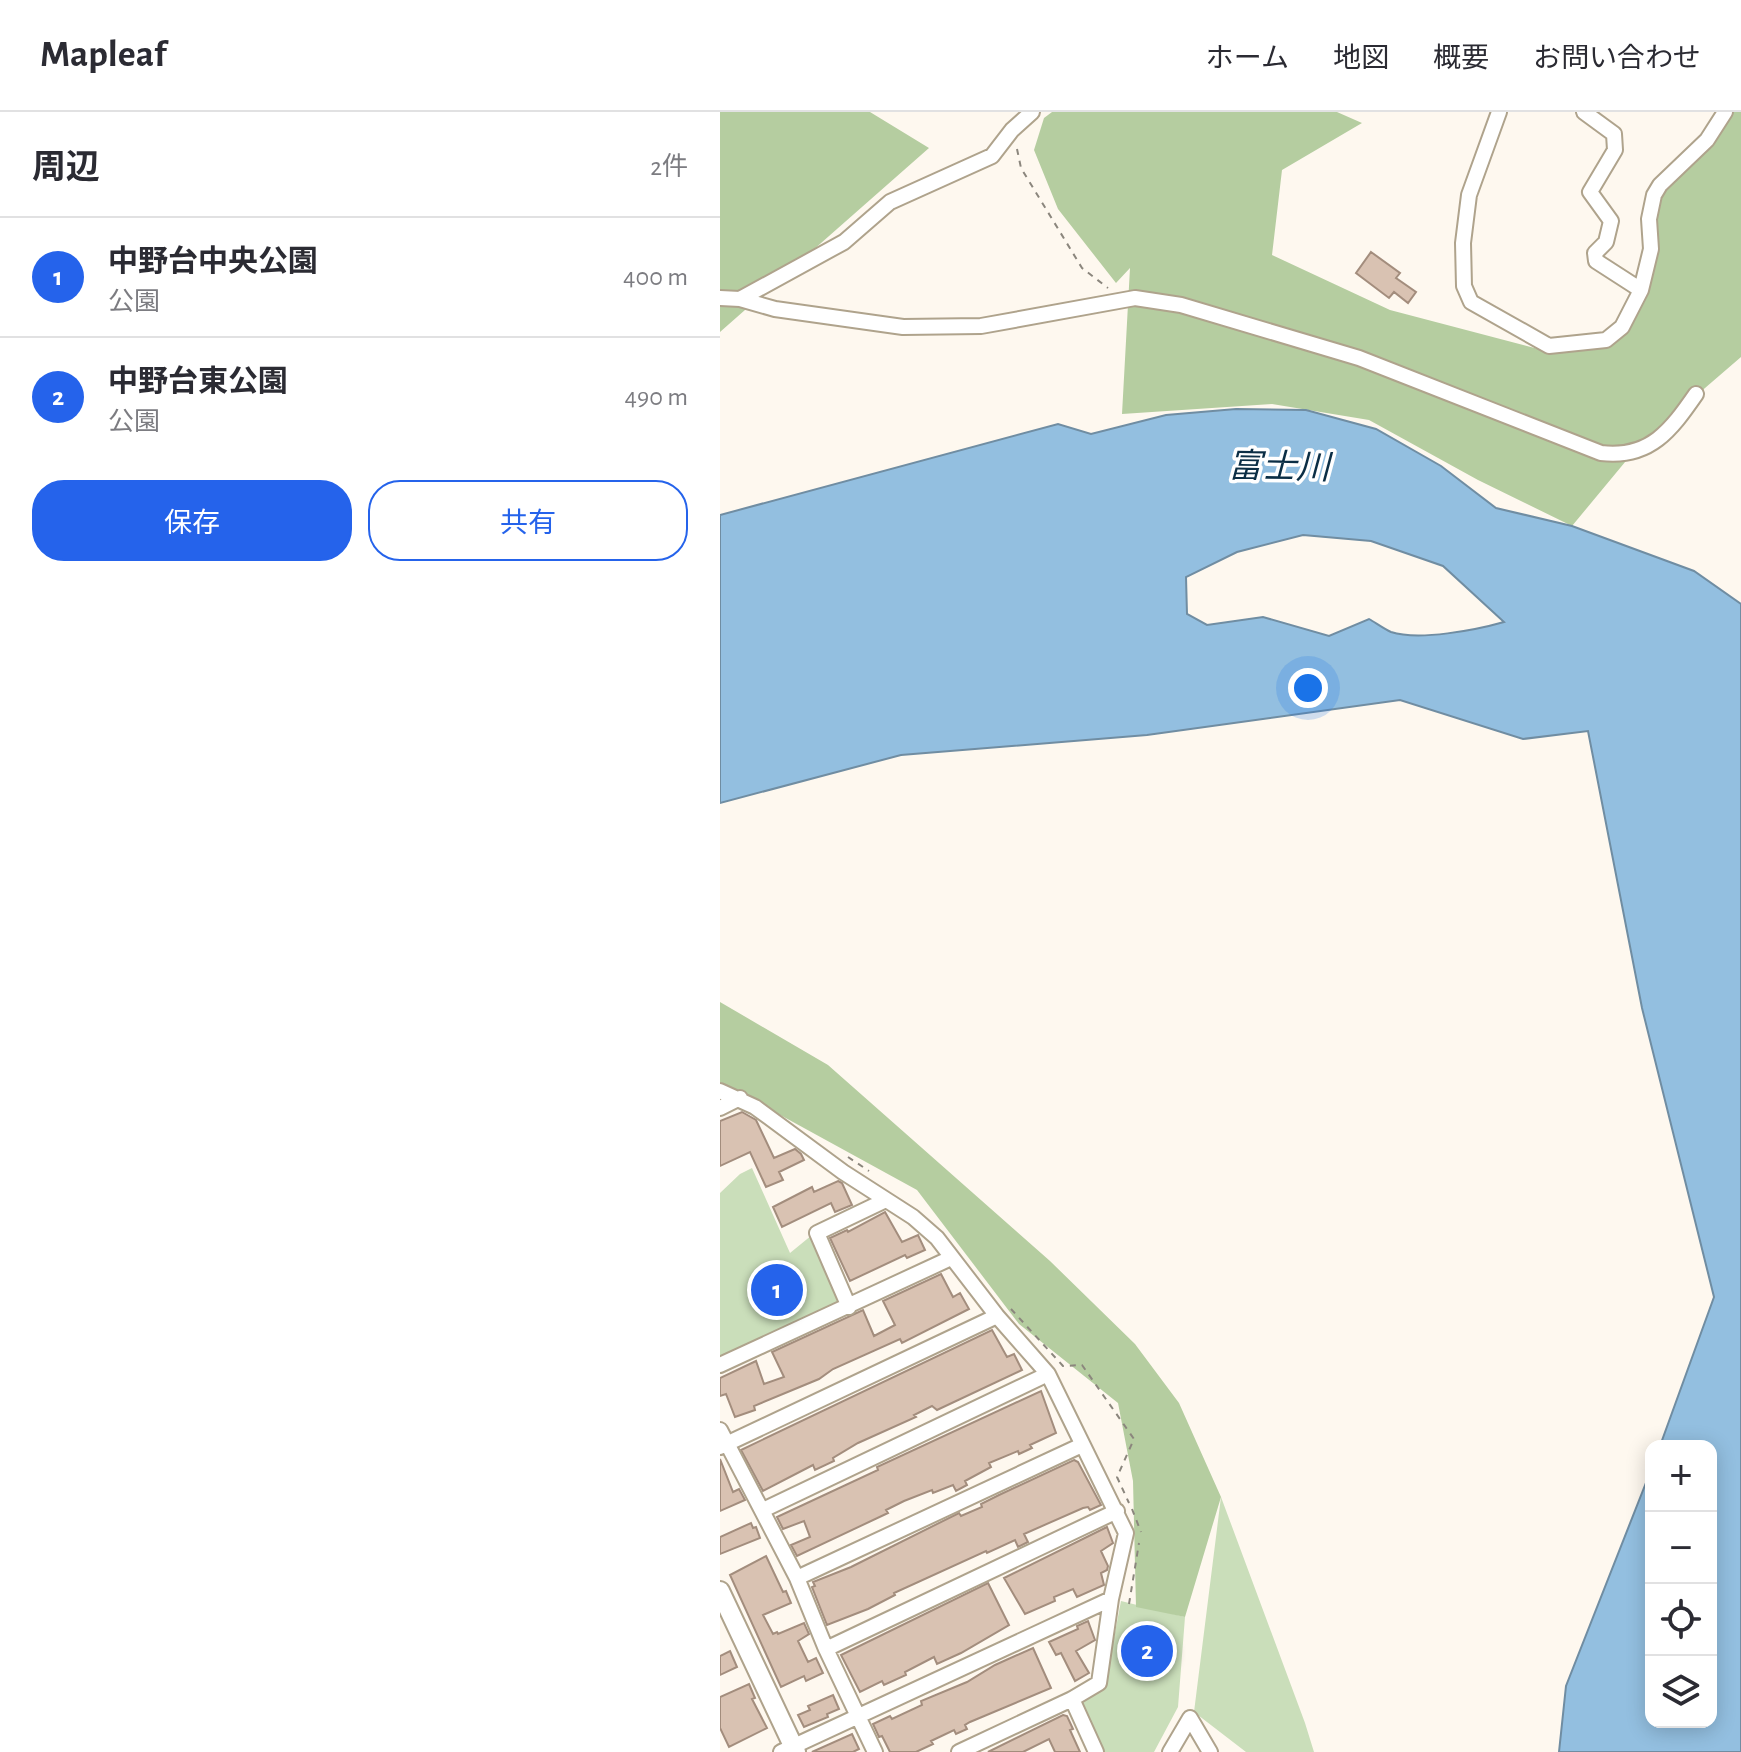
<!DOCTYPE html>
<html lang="ja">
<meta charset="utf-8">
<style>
body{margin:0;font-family:"Alegreya Sans","Noto Sans JP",sans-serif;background:#f7f7f7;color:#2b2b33}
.controls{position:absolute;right:24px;bottom:24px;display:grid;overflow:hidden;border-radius:16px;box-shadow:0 4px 20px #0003}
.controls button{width:72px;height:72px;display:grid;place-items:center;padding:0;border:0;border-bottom:2px solid #e1e1e2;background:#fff;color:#2b2b33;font:40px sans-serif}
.you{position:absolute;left:588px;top:576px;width:28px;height:28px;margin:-20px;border:6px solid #fff;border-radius:50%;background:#1a73e8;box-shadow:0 0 0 12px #1a73e833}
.badge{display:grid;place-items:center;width:52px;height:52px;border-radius:50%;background:#2563eb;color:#fff;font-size:26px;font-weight:700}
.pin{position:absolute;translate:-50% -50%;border:4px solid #fff;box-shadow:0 2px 8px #0006}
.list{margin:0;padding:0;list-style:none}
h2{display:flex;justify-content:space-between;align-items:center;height:104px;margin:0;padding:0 32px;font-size:34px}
h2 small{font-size:26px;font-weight:400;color:#7c7c81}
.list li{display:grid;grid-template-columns:52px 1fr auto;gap:24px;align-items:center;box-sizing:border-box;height:120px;padding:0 32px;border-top:2px solid #e1e1e2}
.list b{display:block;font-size:30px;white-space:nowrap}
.list p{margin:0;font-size:26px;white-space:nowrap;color:#7c7c81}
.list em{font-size:26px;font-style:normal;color:#7c7c81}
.actions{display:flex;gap:16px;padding:24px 32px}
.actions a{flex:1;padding:18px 0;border:2px solid #2563eb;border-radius:32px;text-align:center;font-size:28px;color:#2563eb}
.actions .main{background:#2563eb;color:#fff}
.icon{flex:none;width:44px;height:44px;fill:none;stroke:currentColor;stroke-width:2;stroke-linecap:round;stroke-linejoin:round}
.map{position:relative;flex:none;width:1021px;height:1640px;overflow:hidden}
header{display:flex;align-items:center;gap:48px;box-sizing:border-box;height:112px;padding:0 40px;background:#fff;border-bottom:2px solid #e1e1e2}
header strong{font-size:38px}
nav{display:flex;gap:44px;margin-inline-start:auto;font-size:28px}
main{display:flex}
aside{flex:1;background:#fff}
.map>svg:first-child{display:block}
.green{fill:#cadeba}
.forest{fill:#b5cda0}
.water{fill:#93bfe0;stroke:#708da2;stroke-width:2;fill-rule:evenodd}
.building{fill:#d9c2b2;stroke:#a38d7d;stroke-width:2}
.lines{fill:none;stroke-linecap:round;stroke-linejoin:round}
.minor-casing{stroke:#afa38c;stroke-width:18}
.tertiary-casing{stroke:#afa38c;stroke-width:22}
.path{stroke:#8b867d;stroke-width:2;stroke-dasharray:6 6;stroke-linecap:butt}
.minor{stroke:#fff;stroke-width:14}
.tertiary{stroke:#fff;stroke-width:18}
.labels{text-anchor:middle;stroke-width:7;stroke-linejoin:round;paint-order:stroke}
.water-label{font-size:34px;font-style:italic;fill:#0b2e45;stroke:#fff}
</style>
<header>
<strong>Mapleaf</strong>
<nav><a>ホーム</a><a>地図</a><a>概要</a><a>お問い合わせ</a></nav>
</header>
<main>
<aside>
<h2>周辺<small>2件</small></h2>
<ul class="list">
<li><span class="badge">1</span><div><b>中野台中央公園</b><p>公園</p></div><em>400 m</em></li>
<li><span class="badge">2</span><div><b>中野台東公園</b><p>公園</p></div><em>490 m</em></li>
</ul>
<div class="actions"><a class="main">保存</a><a>共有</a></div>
</aside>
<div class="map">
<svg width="1021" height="1640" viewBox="0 0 1021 1640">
<rect width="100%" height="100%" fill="#fef8ef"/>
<!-- green -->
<path class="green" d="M32,1056l38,85 22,-18 27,66 -119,55v-163l20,-19z
M501,1385l84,226 9,29h-68l-52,-40z
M401,1489l64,16 -7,90 -24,45h-49l-26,-51 26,-16z"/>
<!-- forest -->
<path class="forest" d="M0,0h150l59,36 -209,184z
M332,0h285l25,11 -80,47 -10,85 118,55 160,42 76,-27 27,-106 11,-32 63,-75h14v245l-101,87 -68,82 -94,-46 -109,-60 -97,-16 -150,10 8,-146 -14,15 -58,-74 -24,-59 10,-32z
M0,890l108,63 222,196 85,83 44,59 42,94 -36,120 -49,-10 -3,-126 -15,-78 -99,-79 -102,-134 -197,-108z"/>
<!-- water -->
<path class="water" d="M516,297l70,1 70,19 65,37 55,42 76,18 122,45 47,33v1148h-182l7,-66 85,-216v252h60v-276h-51l54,-149 -72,-289 -54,-277 -65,8 -123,-39 -253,35 -246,20 -181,48v-288l338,-91 33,10 75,-19zM583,423l68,6 72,25 61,56c-28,8 -85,19 -113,10 -7,-3 -15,-9 -22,-13l-40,17 -66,-19 -56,8 -20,-11 -1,-37 51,-25z"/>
<!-- building -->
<path class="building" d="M651,140l29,21 -4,5 20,14 -8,11 -14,-11 -5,6 -33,-25z
M22,1000l14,8 18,38 21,-9 6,5 3,6 -25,12 4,8 -17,7 -16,-35 -30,14v-45z
M118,1069l4,2 10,22 -17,7 -4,-9 -49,24 -9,-20 39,-20 2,5z
M165,1100l17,30 16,-7 7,15 -18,8 -2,-3 -55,26 -20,-43 17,-8 1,2z
M221,1162l12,23 7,-4 9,16 -67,34 -2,-4 -67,30 -14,10 -65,27 1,4 -20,7 -9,-23 -6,2v-18l36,-17 8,23 20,-7 -12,-25 91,-42 11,26 21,-11 -12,-24z
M272,1218l15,27 7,-3 8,16 -85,40 -5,-4 -18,9 2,2 -58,26 -25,15 1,3 -19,9 -2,-5 -50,26 -22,-41z
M321,1279l15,42 -26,12 2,3 -13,6 -1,-3 -29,12 2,4 -26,14 2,4 -11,6 -3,-6 -20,8 -1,-3 -28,11 -18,9 2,3 -91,43 -6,-11 19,-8 -6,-16 -21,8 -6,-12 101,-47 -1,-3z
M0,1347l13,33 6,-3 6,11 -25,11z
M354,1348l4,2 23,43 -11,5 -2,-3 -5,1 -59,26 4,8 -10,5 -3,-7 -28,13 -1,-2 -92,42 1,2 -27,14 -41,16 -15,-38 3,-1 -2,-4 38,-15 108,-54 2,3 21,-9 -1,-3 18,-9z
M31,1411l2,5 3,-1 4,11 -40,16v-17z
M387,1415l6,16 -12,8 7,15 -1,4 -6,3 3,12 -27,12 -4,-8 -19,8 1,4 -30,13 -21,-36z
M46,1444l17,36 3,-1 5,12 -28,12 10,19 4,-2 1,2 26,-11 5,11 -11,7 10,21 8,-4 7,15 -17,8 -2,-5 -23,11 -51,-112z
M268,1471l21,42 -48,28 -24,11 -3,-7 -29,15 1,3 -22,10 -2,-4 -22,11 -19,-37z
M368,1509l7,19 -19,11 13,22 -14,8 -14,-28 -5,2 -7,-13 29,-13 -1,-3z
M313,1536l18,40 -81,34 -5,3 2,4 -11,5 -2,-4 -23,11 2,3 -17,8h-26l-8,-16 -3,1 -6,-13 17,-8 2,3 30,-14 -1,-4 46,-19 28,-17z
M10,1539l7,16 -17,8v-19z
M29,1572l6,14 -3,1 15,29 -38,19 -9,-19v-31z
M113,1583l6,14 -12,5 1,3 -24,10 -6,-12 12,-5 -2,-4z
M343,1603l4,1 6,13 -3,1 10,22h-25l-6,-13 -26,13h-35z
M132,1622l7,15 -6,3h-41z"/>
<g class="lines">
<defs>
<path id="minor" d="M779,0l-30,83 -6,48 1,43 7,16 78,44 57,-6 16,-13 19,-37 10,-41 -2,-30 5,-24 6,-10 47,-45 18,-28
M864,0l30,22 1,16 -25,42 21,29 -5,21 -11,11 1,8 45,29
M0,186l20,1 35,10 128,18 78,-1 154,-28 46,7 178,53 242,95c49,6 70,-23 95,-59
M20,187l104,-57 46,-40 102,-46 20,-26 20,-18
M0,979l35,16 88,65 70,45 24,21 60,78 51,58 78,159 -15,66 -12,84 -27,16 -113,53
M0,996l20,-10
M129,1195l-32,-74 69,-33
M0,1253l231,-107
M0,1318l77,148 29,71 49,103
M0,1335l277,-131
M43,1398l285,-136
M77,1466l285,-133
M106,1537l291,-138
M352,1587l24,53
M61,1640l330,-153
M450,1640l20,-34 20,34"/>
<path id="tertiary" d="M0,1479l76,161"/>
</defs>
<!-- minor casing -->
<use href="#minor" class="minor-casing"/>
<!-- tertiary casing -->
<use href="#tertiary" class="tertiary-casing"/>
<!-- path -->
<path class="path" d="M297,37l4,19 61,100 26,20
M128,1045l21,14
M291,1197l52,57 19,-1 52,74 -17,38 12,26
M412,1397l9,23
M409,1492l10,-61"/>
<!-- minor -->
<use href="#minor" class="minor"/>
<!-- tertiary -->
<use href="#tertiary" class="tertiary"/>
</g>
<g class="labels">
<!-- water labels -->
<g class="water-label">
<text transform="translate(559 354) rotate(1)" y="12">富士川</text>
</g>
</g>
</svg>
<div class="controls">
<button>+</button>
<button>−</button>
<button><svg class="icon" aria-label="locate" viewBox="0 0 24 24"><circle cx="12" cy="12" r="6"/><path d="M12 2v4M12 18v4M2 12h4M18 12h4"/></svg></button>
<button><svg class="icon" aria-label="layers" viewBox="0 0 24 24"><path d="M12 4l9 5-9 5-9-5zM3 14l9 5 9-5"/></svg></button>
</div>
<div class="you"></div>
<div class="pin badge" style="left:57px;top:1178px">1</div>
<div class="pin badge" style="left:427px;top:1539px">2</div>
</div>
</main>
